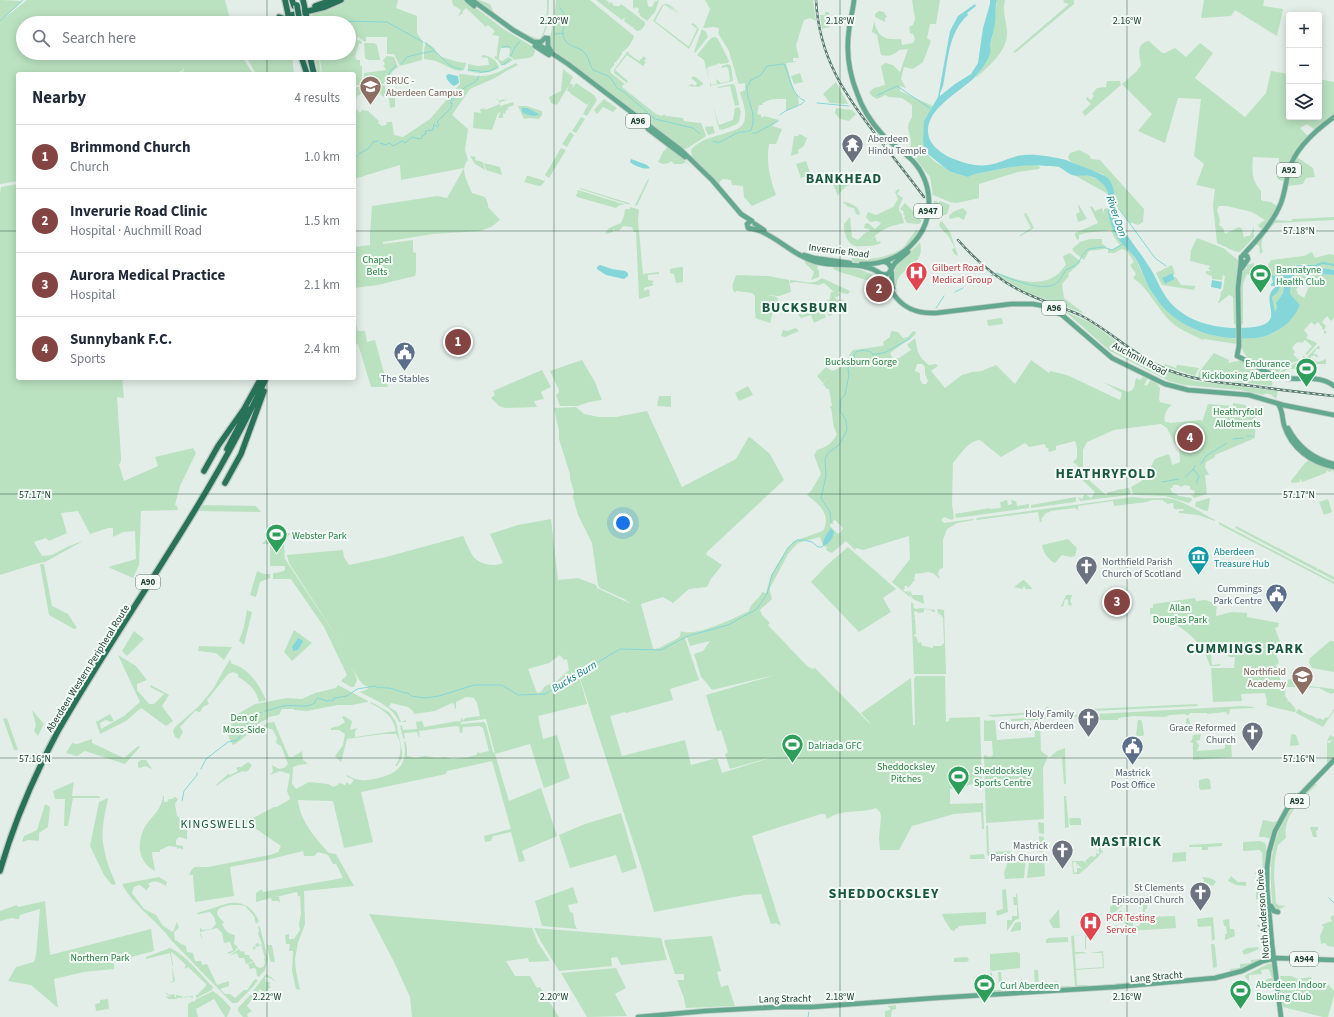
<!DOCTYPE html>
<meta charset="utf-8">
<style>
body{margin:0;font-family:"Source Sans 3",sans-serif;background:#f6f6f7;color:#1f2937}
.controls{position:absolute;right:12px;top:12px;display:grid;overflow:hidden;border-radius:4px;box-shadow:0 2px 10px #0003}
.controls button{width:36px;height:36px;display:grid;place-items:center;padding:0;border:0;border-bottom:1px solid #e0e1e3;background:#fff;color:#1f2937;font:20px sans-serif}
.you{position:absolute;left:623px;top:523px;width:14px;height:14px;margin:-10px;border:3px solid #fff;border-radius:50%;background:#1a73e8;box-shadow:0 0 0 6px #1a73e833}
.badge{display:grid;place-items:center;width:26px;height:26px;border-radius:50%;background:#844542;color:#fff;font-size:13px;font-weight:700}
.pin{position:absolute;translate:-50% -50%;border:2px solid #fff;box-shadow:0 1px 4px #0006}
.list{margin:0;padding:0;list-style:none}
h2{display:flex;justify-content:space-between;align-items:center;height:52px;margin:0;padding:0 16px;font-size:17px}
h2 small{font-size:13px;font-weight:400;color:#747a83}
.list li{display:grid;grid-template-columns:26px 1fr auto;gap:12px;align-items:center;box-sizing:border-box;height:64px;padding:0 16px;border-top:1px solid #e0e1e3}
.list b{display:block;font-size:15px;white-space:nowrap}
.list p{margin:0;font-size:13px;white-space:nowrap;color:#747a83}
.list em{font-size:13px;font-style:normal;color:#747a83}
.icon{flex:none;width:22px;height:22px;fill:none;stroke:currentColor;stroke-width:2;stroke-linecap:round;stroke-linejoin:round}
.map{position:relative;flex:none;width:1334px;height:1017px;overflow:hidden}
.search{position:absolute;background:#fff;box-shadow:0 2px 10px #0003;left:16px;top:16px;width:340px;height:44px;display:flex;align-items:center;gap:10px;box-sizing:border-box;padding:0 14px;border-radius:22px;color:#747a83;font-size:15px}
.panel{position:absolute;background:#fff;box-shadow:0 2px 10px #0003;left:16px;top:72px;width:340px;height:308px;border-radius:4px}
.map>svg:first-child{display:block}
.green{fill:#bae2c0;fill-rule:evenodd}
.water{fill:#85d6d9;fill-rule:evenodd}
.lines{fill:none;stroke-linecap:round;stroke-linejoin:round}
.stream{stroke:#85d6d9;stroke-width:1}
.canal{stroke:#85d6d9;stroke-width:2}
.primary-casing{stroke:#c1cac6;stroke-width:6}
.highway-casing{stroke:#c1cac6;stroke-width:8}
.primary{stroke:#63a98f;stroke-width:4.5}
.highway{stroke:#28725a;stroke-width:5.5}
.rail-casing{stroke:#5b7d70;stroke-width:2.5}
.rail{stroke:#f4faf6;stroke-width:1;stroke-dasharray:3;stroke-linecap:butt}
.highway-bridge-casing{stroke:#c1cac6;stroke-width:8;stroke-linecap:butt}
.highway-bridge{stroke:#28725a;stroke-width:5.5}
.ticks{fill:none;stroke:#204235;stroke-width:1;stroke-opacity:0.45}
.labels{text-anchor:middle;stroke-width:4;stroke-linejoin:round;paint-order:stroke}
.shield{fill:#f4faf6;stroke:#60796f;stroke-width:1}
.shield-label{font-size:9px;font-weight:bold;fill:#204235}
.education-label{font-size:10px;fill:#785e54;stroke:#f4faf6;text-anchor:start}
.worship-label{font-size:10px;fill:#5b616d;stroke:#f4faf6;text-anchor:end}
.street-label{font-size:10px;fill:#204235;stroke:#f4faf6}
.park-label{font-size:10px;fill:#267e3e;stroke:#f4faf6}
.health-label{font-size:10px;fill:#be3a42;stroke:#f4faf6;text-anchor:start}
.leisure-label{font-size:10px;fill:#27864d;stroke:#f4faf6;text-anchor:start}
.service-label{font-size:10px;fill:#4e5e75;stroke:#f4faf6}
.culture-label{font-size:10px;fill:#0d838f;stroke:#f4faf6;text-anchor:start}
.water-label{font-size:11px;font-style:italic;fill:#137f85;stroke:#f4faf6}
.quarter-label{font-size:12px;letter-spacing:1px;fill:#195741;stroke:#f4faf6}
.district-label{font-size:14px;font-weight:bold;letter-spacing:1px;fill:#195741;stroke:#f4faf6}
.ticks-label{font-size:10px;text-anchor:middle;fill:#204235;stroke:#f4faf6;stroke-width:4;stroke-linejoin:round;paint-order:stroke}
</style>
<div class="map">
<svg width="1334" height="1017" viewBox="0 0 1334 1017">
<rect width="100%" height="100%" fill="#e3eee8"/>
<!-- green -->
<path class="green" d="M0,0l22,1 -20,19 25,-20h198l6,23h-208v30h217l13,21h-76l7,-3 -2,-7 1,6 -8,4h-157v107l-18,3z
M345,0h53l-2,8 21,8v17l6,9 -1,18 -22,6 -6,-12h-7v-17h-21v5l-3,-1 -5,-5 -1,4 4,1 1,3 -3,-1 -4,14 2,3h3v5l2,1v19h-8v-11h-32l-3,-21h30v-30h-39v-5l4,-5 17,-6z
M452,0h14l36,28 31,19 2,4c-1,10 -12,6 -20,9l-6,-4 1,-5 -1,-3h-8l-2,8v4l4,1 5,-4 5,3 -8,5h-4l-4,-6v1l-3,-2 2,-3 1,4c-1,-7 2,-16 2,-23l-7,-1 3,-4 -7,-6 -2,2 -20,-19 -4,4 1,2h-2l-3,3 3,-7 -8,-5z
M474,0h5l11,4c2,3 2,7 5,9 8,8 33,23 44,26 8,-6 8,-29 8,-39h2c-1,13 1,31 -10,40 -16,-1 -50,-29 -65,-40z
M556,0h34l44,36c-1,5 -7,14 -12,16v2l-6,8 -2,1v2l-4,5 1,3 14,11 1,1 -2,-1 -2,3 34,27 6,2 2,-2 2,2 17,2 1,3 17,2 5,12 -1,2 -19,12 -4,-1 -129,-97 -4,-10 5,-21z
M596,0h10l3,2 -1,2 3,-2 3,4h6l1,-2 24,18v3l-4,5 -4,1 -4,-3 1,-2 -2,1 -8,-6 1,-4 -3,3z
M633,0h14l1,6 3,1 2,-1 1,-4 5,-2 -4,12 -8,9 -8,-6 1,-1 -2,-2 1,-3 -3,-2 -2,2 -1,-1z
M705,0h108l3,21 -6,-3 -6,2 -8,25 3,13h-6v3l4,1 -11,1 8,28 4,6 1,8 -13,6v-12c-8,0 -16,-1 -23,4l-1,2h-3l-2,9 4,1v2h2l1,-1 15,4 -7,6 10,3 -6,15h-7c-3,19 1,34 7,51l-24,11 -8,-9 -1,-11 -11,-1 -1,-5 -8,-1 -3,2 -1,4 -27,-28 -1,-7c12,-14 31,-14 46,-21 5,-2 8,-7 8,-12 1,-8 -3,-17 -5,-25l5,-2v-7l-6,1 -1,-2 -9,-31 -11,-18 1,-3v-2l-6,-1 -7,1h-3l7,-19z
M912,0h28l-4,24h-6l-3,14 4,3 -8,21 -10,7 -9,-2 -3,12 5,9 -6,-2v5l33,15 -9,15v26l4,8 6,6 17,11 17,5 7,-3 48,-9h14l3,2 -1,2 -21,3 -39,12v14l-22,5 -7,-1 -17,-7 -3,-18 -20,-25 1,-11 -3,-13 1,-6 3,-5v-12l-10,-7 -13,-1 -4,-2 -8,4 -5,-3 -3,-4 5,-4 11,-3 -4,-19 4,-3 8,2 7,7 8,-23 -9,1c-4,5 -11,7 -18,5l-4,-20 -5,-3 2,-11c4,16 10,19 27,18l1,6 11,-2 2,-4 -2,-5 -3,-1 -1,-6 4,-2 2,-6z
M997,0h8c-3,11 1,20 2,31 1,20 -17,34 -30,46h-1l11,-16 3,-8v-7l3,-12z
M1064,0h10v4l-59,49 -2,-1 56,-48 -6,-2z
M1204,0h60l-1,6 20,3 -6,27 -42,-26 -4,6 -30,2z
M664,3l6,2 9,8 -13,-9 12,10 -13,-9 -2,1 -8,15 33,25h1l8,-17 -6,-5 2,-1 6,5 -4,-2 4,3 -10,20 -36,-28 9,-16 4,-1z
M879,11l5,1 3,5 -2,1v4l-10,-5v-3z
M825,12h4l1,15 -8,2 -2,-14h5z
M702,29l4,3 2,5 -13,16 -1,-1z
M715,37l3,2 11,22 -1,2 -8,1 -1,-1 -3,2 -8,2 -1,2 2,11 -5,-20 -7,-5 14,-17z
M1149,41l13,12h3l10,-5 11,9 14,-14 13,10 -18,25 50,39 21,-24 5,-22 18,3v43h30v-38l15,3v32l-19,16 -8,-6 -7,4 9,9 -5,3 -20,41 -5,-1 -2,-2 2,-20 -26,-1c-1,15 -2,22 8,34v8l2,2 8,1 6,4c0,9 -9,18 -15,24l-4,-5 7,-5 -13,-8 -25,-6h-8l-2,4 3,10 -1,5 4,3 2,6 14,-7 3,2 2,9 2,-2h4l4,-9v10l-14,15 -6,-1 -17,-8 -4,-38 2,-16 -19,-4 8,-21 -10,-8 7,-57 -23,-1 -13,45 -27,-12 14,-17 -30,-30 14,-12 5,-7c-2,-10 -5,-22 8,-24z
M426,42l8,6 5,8 19,6 8,1 -2,7c-9,3 -16,-4 -24,-7 -5,-3 -11,-3 -16,-4v-10z
M364,43h10l3,2 2,10 1,3v2h-12l-3,-2z
M628,51l1,3 10,7 5,-5 2,3 -2,2 2,1 -3,4 -16,-11 -12,15 13,11 -1,2 -13,-10v-3z
M244,53h48l1,13 1,8h-38z
M314,53h4l3,21h-3z
M483,55c7,1 15,6 16,13 -10,6 -21,6 -31,3v-7l10,2 11,-1 -1,-7 -7,-1z
M387,56l7,1 4,10 -6,5 -5,7 -1,-10 -3,-3 2,-2 -2,-4z
M516,63l2,2 -12,6 -9,6 -27,12 -18,26 16,14 -3,21 3,10c-9,9 0,23 4,33l13,4 3,7v3l12,13 -9,7 -11,4 -47,3 -50,8v2l30,-4v12l3,1v19l-1,4 -37,9 -24,3v-41l16,-2v-12l2,-27 65,-10 10,2 17,-30 -63,12 -1,-15 -46,14v-25h3l-3,-1v-46l6,6 2,-3 6,1 11,10 -1,2 4,3 4,-1 1,-3h5l2,13 9,2 27,-18 30,-35 -1,-10c8,0 16,3 23,2 13,0 23,-8 34,-13z
M728,64l3,2 2,15 -23,5v-5l1,4 6,-1 -1,-5 5,4 8,-2 1,-2 -2,-11 -2,-1 -5,1 1,-2z
M563,69l10,8 -3,6 3,2 -1,4 4,-6 18,12 3,5 -10,16 -4,-2 7,-13 -3,4 -17,-12v-1l-3,-1 2,-6 -12,20 -6,-2 -2,-6 12,-6z
M386,70l1,10 -2,4 -21,1v-12z
M800,73l3,9 -9,2 -3,-8z
M694,76l9,7v1l-4,3 -11,-1 4,-2 3,2 2,-3 -6,-5z
M1107,81h13l1,4 -36,31 -3,-4 9,-8 -5,-5 1,-2 4,3 3,-4 -2,-2 5,-6 9,-1z
M836,82l12,22 -18,-1 -7,-9z
M733,84l2,1 4,19v1l-4,1 -5,-20 -12,2 -1,-1z
M381,85l4,1v12l-7,-6h-3l-1,2 -5,-5 -5,2v-5z
M354,87h9l-3,8 -3,1 -1,3h-2z
M388,90h3l4,7v10l-5,1z
M506,96l1,4 -7,2v4l13,-4 1,3 -7,3 2,2h-3l-1,4 -2,-1v5h-5l3,-6 -3,1 -6,17 -19,-2 1,-16 7,1 -1,-4h2l1,-1 1,2 1,-3 10,-4 -10,4v3l15,-6 -2,-4h-3l3,-1 1,2 4,-2 1,1 3,-1z
M604,99l13,9 -4,4 -10,-5 -6,7 -3,-4z
M518,106h8l16,5v4l-3,4 -10,-1 -5,1z
M713,106l6,19 14,-5 2,-12 4,-1 2,4 -2,11 -4,3 -13,5 -3,-1z
M836,108l16,2 4,4 -7,7 -9,-2 -5,-6z
M581,117l4,2 -9,14 -4,-2z
M704,125l1,2 8,-1 2,7 -7,2z
M570,132l4,3 -7,12 -5,-3z
M800,134l7,4 -3,8 -6,4 1,3 -8,3 3,-20h4z
M668,146l23,20 -6,-4 -2,2h-9l-3,-3 -2,2 -6,1 -5,-2 5,-10z
M561,148l5,2 -17,28 -4,-3z
M1079,150l10,5 2,4 9,1 44,49 -1,13 -5,3 -5,-2h-3l-10,-13 -3,2 -4,-23 -10,-15 -16,-5 -17,-8 -2,-4 2,-4z
M470,156l6,1 -1,3 8,2 2,8 -10,-6z
M1297,157l16,11 2,9 -9,1 -3,6 -15,2 3,-15z
M806,161l5,14 -10,3 -5,-14z
M484,163l16,4 2,8 -16,-5z
M852,174l7,9c-10,-1 -17,6 -21,13l-6,-14 11,-7 -1,3 5,5 3,-3 -2,-2z
M1081,174c11,2 25,7 27,20l-34,-19z
M527,176h2l16,5 -4,5h-2l-15,-4z
M648,179l1,1 -12,26 -2,-1z
M18,184v194h104l2,20 -7,-1 4,60v4l-2,4 5,16 34,-15 -3,-9 38,-9 3,5 -16,33 -5,19 2,1 1,4 -37,1 -2,54 -6,13 -25,-11 28,-8 -1,-28 -12,1 -10,5v-9h-5l-18,6 -12,-23 -17,2 6,20 -18,8 -3,-3 -12,4 8,14 10,-1 17,-9 14,-5 -38,21 -10,2 -35,11v-382l1,-6z
M580,188l49,15 2,1h-4l-47,-15z
M898,189l2,1 -3,4 6,4 -4,9v3l3,5 2,8c-17,4 -23,6 -35,19l6,-6 2,6 3,-1 1,2c-7,3 -10,3 -17,3 -2,0 -7,1 -9,0 -9,-3 -11,-14 -11,-22l6,-7 2,20 6,3 8,-8h4l-1,-3 -5,-1 1,-4 3,-1 7,6 6,-6 -4,-2 -7,1 -4,-5 2,-5 8,3 17,-8 5,-8 -3,-7z
M578,190l45,14 1,1h-4l-4,3 -39,-11 -1,-2 2,-3 7,2 -8,-2z
M934,201h3l1,2 2,-2 10,4 -3,9 -5,2 -3,-8 -7,6z
M843,202c7,0 15,4 17,11l-1,2 -3,-1 -2,-6 -6,-1z
M905,203l11,11 -1,1 7,6 -3,3 -12,-1 -3,-5 1,-2 -2,-2 1,-2 -4,-3z
M1079,205l8,14 -9,3 -2,-8 4,-2 -2,-6z
M1092,206l3,5 7,-3 2,6v-5l5,-2c1,28 13,32 27,53 6,11 10,22 16,33 3,6 9,11 14,16 22,23 41,26 71,30l1,5 -2,7 -1,1 2,-8 -33,-5 -1,1c-12,-6 -26,-11 -35,-21 -12,-13 -20,-31 -35,-41l3,-4 -6,-9 4,-3 -7,-11 -5,-2 -8,4h-6v-4l5,1 7,-5 -6,-8 -3,-7c-10,2 -21,1 -32,5v4l-2,1 -2,-5v-2l23,-10 -8,-16z
M630,207l8,2 1,1 -1,11 5,53 16,-2v2l-11,1v5l6,1 -2,2 2,2 -10,3v3l5,-2 1,7 -11,3 -3,-67h-2l-2,-5 -9,-1 -4,5h-5l-1,-3v4l-8,2 4,-6 12,-5 3,-7 1,-7h5z
M963,208l4,4 -3,8 -6,-3 -8,2 -1,-3c4,-5 8,-6 14,-8z
M1026,213l8,15 -13,8h-2l12,-8 -7,-14z
M1334,217v3l-59,3c-8,9 -17,16 -12,29l-3,2 -1,-9h-3l1,-3 18,-22 17,1v-2z
M942,221l8,11 8,24 -4,-2 -2,-5 3,-1 -6,-11 -10,-11 1,-4z
M916,230h2l2,3c-5,6 -11,14 -17,18 -12,8 -38,16 -51,10v-3l5,-1 11,2 14,-2 12,-4 9,-5z
M1197,238l26,10 15,12 -1,65 -3,-1 -1,-27 -4,-2 -10,8h-1l3,-8 -1,-2 3,-3 2,-14 -2,-1 -1,5 -10,-1v-3l-6,-2v-3h5l-1,-1 -2,-1 2,-3 -20,-5 1,-11z
M1090,239h12v5l4,2 -1,3 -16,2 -5,9 -10,-8 -2,-3 8,-7z
M920,242c5,23 -13,21 -22,37 -1,2 -1,6 -3,9l3,4h-1c-3,-4 -3,-7 -3,-12 -2,-19 14,-24 26,-38z
M1312,252l3,6 14,-4 5,1v15c-11,-2 -25,-7 -36,-5 -4,1 -9,4 -13,6l-2,9 -4,1 -10,-9 -5,-3v-1l3,-1 4,-7 33,-4z
M1070,253l11,9 -13,12 1,2 -7,8 2,14 21,16 -59,-22 -29,-17 1,-2c17,7 43,15 60,1 3,-2 4,-6 8,-9l-3,-9z
M805,260l12,4 1,6 -3,-5 4,6v6l-8,3 3,-8 -9,-9z
M1254,263v14l-7,-3 -4,10v40l-3,1v-44l3,-12h4v-4z
M1172,265l3,9 -2,1 -1,-2 -10,5 3,6 10,-5v-3l6,9 15,1 -1,1 -1,3 -32,-5 -6,-12z
M680,267h3v15l-7,1 -2,-9 -4,-1v-4z
M834,267c21,0 38,3 52,19l-46,-14 -7,-3z
M1300,273l10,3 6,-2 18,1v43l-3,3 -4,-5 -5,6 4,4 -2,4 3,2 -3,2v-4l-2,-1v-2l-4,-5 -3,3 -4,-3 -7,8 4,5 -2,3 11,5 -1,2 -9,10 -2,-1 7,-8 -7,-6 -3,3 -3,-1 -3,1 -4,5 3,4 -2,2 6,6 3,-1 2,-4 1,3 -3,1 -17,7 -2,-3 -7,-1 -1,-2h-1l2,4 -1,2 -1,-2 -11,-1 -1,2 8,3h6l3,-4h3v3l-4,6 -3,1c-16,-8 -34,-14 -35,-35 8,-2 18,0 26,-3 14,-4 28,-17 34,-31l-10,-10c0,-8 1,-15 5,-21zM1305,280l4,6 -5,12 -6,-4 -2,-5 2,-1 3,-7z
M736,275l32,1 21,4 2,12 -12,4 -12,-1 10,2 1,2 -1,5 2,6 -6,2 -3,11 -15,-5 1,-3 -1,-1v-19h-2v-2l-17,-2 -1,2c-5,-5 -1,-12 1,-18z
M822,278l28,13 -2,3 -6,-1 -2,-2 -2,2 2,1 -1,2 -3,1 -1,2 11,2v2l-6,6 2,-5 -7,-2 -1,2 -3,-1 -2,5 3,1 -2,4 3,1 -3,2 -2,-1 -4,-8 3,-6 3,-2 1,-7h3l-10,-9 -5,2 -23,-3 -6,1v-3c12,0 21,7 32,-2z
M1282,284l2,1 -1,8 -7,10 1,4 -2,6 -3,-16 6,-5z
M1056,307l35,16 46,33 32,16 26,9 83,10 -2,8c-3,-4 -8,-7 -13,-4l-22,-5 -57,-5 -15,-4 -59,-30 -42,-37z
M814,309l8,5h3l1,3 -12,6 -3,-8 -10,3 -3,-4 1,-1 4,2 3,-2v-1l2,-1 1,1z
M1002,318l1,6 -15,2 -1,-6z
M354,320h1l3,11h7l2,11 8,-2 13,47h-17l-13,-43 -4,1z
M796,328l3,3 -14,6 -4,-1 2,-6 4,1z
M891,331l7,1 5,6 5,-1 5,-6 3,1 -1,3 -25,18 3,6 6,-1 12,-8 -4,-5 8,-7 3,14 4,7 7,6 7,-1 2,2 -7,5 14,17 17,-13 10,-3 10,-1 14,-6 19,19 16,-24 18,13 1,-2 17,4 53,25 2,-7 -19,-11 25,10c8,-2 6,-8 8,-14l5,2 1,-3 6,1 -4,7 3,1 4,-7 5,3 4,6 -1,11 1,3 12,3c-5,3 -9,11 -7,17h4l1,1 31,-3 1,2 6,-18 25,2v-3l13,2v3l10,3 -1,27 -40,17v2l-9,5 -1,5 4,8h-4l2,19 -13,4 -4,-4 4,1 1,-4 -5,-2v-3l-6,-1 -3,2 -3,-2h-5l-1,3h-2l2,4 7,4 12,2 1,2 -3,3 -24,-7 -28,-1 -4,-1 -2,-7 11,-6 -1,-3 8,-8 6,-11 13,-5 2,2 2,9 8,-3 -1,-18h-4l-8,-16 -6,-4 -47,6 -27,12 -4,8v18l3,7 5,7 15,13 2,-3 7,-1 1,-1 13,-2 2,5 -2,2 -49,6 -2,-4 4,2 3,-5 6,4 4,-6 -20,-19 3,-5v-2l-5,-4 4,-4v-10l-2,-7 -19,5v4l-7,2 -1,-4h-2l-1,-4 -16,3 -4,-4 -24,14 -21,-17c-11,0 -20,15 -27,23l-1,41 2,14 -2,2 -8,-3 -3,3 3,3 29,-4 1,1 -17,3 -10,6 -4,11v28l-3,1 -2,4 2,6 -6,-5 -5,-2 -14,2v3l-1,1 1,3h-2v1l-5,6 -1,-2h-3l1,2 -2,2 3,2 2,-1 3,7 -19,-16 18,-23 -1,-23 -46,14 -7,-2 -1,2 -9,-9 -14,12 -6,-3 1,-3 -4,-1 -3,-9 -22,6 -3,3 -7,8 -18,34v4l2,7 -12,11 2,5 8,8 -2,2 39,41 6,3 2,-1 54,55 2,1 -10,-11 50,-35 2,47h2l-1,-46 2,-3h29l1,46 3,-1v-3l31,-1 2,67 -14,1 -3,2 -15,2v15l33,-1 1,26h-2l-1,-17 -27,2 -42,12 -13,24h-19l-1,-12 2,-21 -1,-5 -4,-4c-17,6 -33,0 -49,11l-2,-5h-4l-69,22 29,90 -5,-3 -5,1 -10,-30 -16,1 -91,17 -12,-43 -63,-194v1l8,28 -49,12 5,23 14,-4 13,43 -26,10 -14,-44 -35,10 14,47 32,-13 16,48 -35,15 3,10 -6,1 -8,-30 -18,4 -2,5 -6,1 -1,-6 27,-7 -19,-68 -45,10 -1,3 -85,18 12,50 -29,6 -11,-47 -35,-1c2,21 18,39 31,53l7,1 18,32 -50,5 1,33 -7,19 -3,16 1,12 4,19 -4,-1 -4,-18 1,-20h-4l1,-7h-4l-1,-9 4,-1v5h5l6,-9 -1,-6 2,-10 -1,-18h-2l-1,-4 -21,5h3l1,6 -2,-2h-6l-1,-3 -15,4v-9l6,-4 1,3 80,-14 -7,-14h-3l-5,-9 -10,-3 -4,4h-10l-1,-5 -36,9 -37,7 4,29 -39,6 -2,-27h-4c5,-12 8,-7 19,-8l62,-12 8,-3 3,-6 -35,-24v-2l9,-3 19,-10h3l13,-8 -3,-8 3,-17 -10,-3 -10,4 3,-4 -1,-6 7,4 5,-1 4,-4 -7,-18 -5,-3 1,-5 -4,-8 -8,-3 -6,3 -1,-1 9,-6 7,-1 15,35h4l9,-6 1,9 4,3v1l-9,1 -5,2 -1,17 4,5 13,-7 19,2 6,3 6,-4 5,2 2,-3 3,3 4,-5 -8,-4 1,-1c4,2 9,5 14,5 6,1 12,-1 18,-2 20,-5 29,-15 25,-36l1,-1 2,6v9l8,2 10,-2 12,2 7,-1 9,2 16,-2 7,-2 2,-3 2,1 9,-2 -6,-23 -3,-2 -17,1 -1,6h-2l-1,-6 -3,-1 -37,5 1,6h-1l-2,-5 -13,1 1,6 -2,-1 -3,-12 2,-1 1,5 14,-1 -1,-7 6,-1 2,6 34,-6 1,1h1l1,-3 1,-1 1,3 2,-3 15,-2 -3,-13 -3,-5 -8,-1 -10,5v6l-1,1 -1,-5 -2,-1 -17,8 -21,3 -1,-3 -5,-4 -17,-4 -2,4 8,5 4,10 5,-2v2h-7c-6,-16 -25,-22 -39,-30l6,-2 3,-3c-8,-1 -13,-12 -16,-19l4,12 -3,7h-3l-10,-6 6,-6 -23,-48 -33,-48h-18v-6l8,-1 4,-2v-4h-15v-22h14l1,18v-3l55,83 -51,-79 -2,-8 56,-5 1,7 5,8 37,-8 77,-21c3,6 6,14 10,20 6,9 22,11 30,7l-13,-29 28,-9 33,-6 7,61 20,-2 18,7 1,3 34,16 -7,-5 -24,-11 -2,-3 -6,-42 -14,-28 -5,-18 1,-5 -4,-13v-5l-11,-35v-8l-5,-23 22,-1 8,7 15,3h17l31,-6 35,76 54,-28 12,-21 2,-1 20,17 14,26 -77,72 -1,2 1,1 15,10 -11,14 -4,8 -18,2 -16,14 -10,-6 -22,7 12,44 1,1 5,-1 19,-10 2,-2 1,-5c13,7 53,-13 68,-20 2,-10 10,-10 13,-19l4,1 5,-18 17,-28 6,-6 29,-10c9,-16 -4,-27 -16,-36l4,-4 10,-17 -7,-19 3,-5c10,-3 15,-7 20,-16 -6,-10 -3,-18 -7,-28h2l-3,-17h-2l-4,-5 5,-7 -5,6 -6,-7 9,-9 6,4c4,-2 9,-3 12,-6 5,-4 4,-11 9,-15l29,-4 2,-1 -1,-3 7,-5zM917,364h5l3,3v7l3,7 -2,3h-3l-3,-4v-7l-5,-2zM835,520l8,8 -2,4 -3,2 -8,-8v-2h3v-3zM687,637l3,9 20,-5 -7,10 -9,3 7,23 5,5 6,8 63,-15 -69,20 11,36 4,-1 7,22 -3,2 5,15 52,-15 -60,19 -5,-15 -26,7 -6,-25 -63,16 -12,-40 15,-4 1,1 47,-13 -3,-11 29,-9 -14,-42zM560,655l4,5 3,-1 2,11 -12,11 -12,5 -4,6 -4,1 -9,-24 21,-6zM486,719l9,34 -2,-1 -7,-28 -2,-2 -23,2v-2z
M1319,345l1,4h-4v2l-2,1v2h2l2,2 -1,2 -3,-3 -4,3 8,4 8,-3v5h-14l-6,-3 -6,2 -4,6c-6,-1 -12,0 -14,7l-1,-1 -1,-3 5,-4 20,-9z
M1214,353l15,7 -1,3 14,-3 31,17 -1,9 -74,-9 1,-5z
M582,360l13,22 7,18 -13,2 -11,4h-18l-4,-11 3,-3v-2l-9,-19z
M1165,364l11,4 1,-3h2l20,3 -4,8 -31,-10z
M542,370l9,17 -10,5 3,7 -10,2 3,6 -32,1 -6,-2 -8,-8 4,-3 -2,-4z
M748,386l5,9 -14,6 -4,-8z
M659,396h12v11l-14,-1z
M1309,460l25,9v4l-1,-3 -4,2 -2,-2 -1,3 -24,9 -2,-4v4l-8,1 -1,-2 13,-17z
M1076,497v4l-1,1 -44,6v-3z
M1133,497c10,2 22,1 32,1 17,1 34,14 50,22v1l-17,-6 -19,-2v-2h4l1,-2h-10l-1,-6 -6,1 -1,-2h-2l-1,-2h-11l-5,2 -33,4 -1,-5 -35,5v3l1,2 -4,-3 -25,3v1l-4,1 -5,6 1,2 -2,2 -2,-11 -62,8 1,-2z
M1210,498l-2,13 -5,-1 -8,-4 1,-4z
M1011,499l3,2h2l1,5 12,-2v4l-73,10 -1,-4 35,-6v1l11,-1 -1,-6 5,-1v-1h2l1,5 4,-1z
M1328,499l4,13 -8,3 -5,-13z
M203,505l53,1 5,6 -62,-1z
M1219,522l115,60v2l-110,-57 -5,-3z
M1236,526l81,42v2l2,-1 15,8v3l-99,-52z
M272,533h18l-4,7 -17,1 -1,3h-6z
M1068,539l9,9 -2,8 -4,1 -9,-2 -7,8c-7,-3 -12,-11 -13,-18z
M848,547l48,42 -13,9 8,14 -32,20 -48,-50 15,-16z
M40,564h4l8,42 16,8 9,14 -3,1 -25,-14z
M257,571l7,3h6v4l-10,4 -4,15 -6,-2z
M1023,580h1l9,9h-7l-2,-3 -2,3 -8,-2z
M910,590l2,5h11l1,9 -11,-5 -4,-6z
M1066,595h6l-2,7 2,1 -1,3 -3,-1v-5l-3,-1 -2,8 -2,-1z
M1195,598l1,3 9,-1 12,4 -1,12 16,-4 15,1v4l32,6 -1,4 -3,1 5,14 -9,3 3,2 5,16 -3,2 5,17 13,-4 7,6 -3,3h-12l-1,9 3,4 -1,2 2,-1 6,7 1,3 -2,1 -26,-6v-1h-2l1,-4 -2,-8 -24,1 1,7 -29,1 -2,-34h23l1,-11h-6l-3,-5 -15,2 1,11 9,-1 -2,2h-9c-8,-28 -33,-44 -60,-52v-6h3v-4z
M911,602l3,2 -1,3 3,2 5,-1 14,2v2h-2l-3,-2 -6,-1v3l-5,1 -4,-2 -1,1v2h-1l2,1v3l-2,1h2l1,15 -2,1 1,2 1,-1 2,6 -1,1 4,-1 1,4c5,0 9,2 11,2v-2h8l3,-3 -1,-25 -2,-3 -3,-2 -1,-3 1,-1 6,1 2,64h-32z
M247,610l5,2 -8,33 -5,-4 5,-14z
M294,630l18,13 -20,18 -8,-9zM297,639l6,3 -5,8 -6,-1z
M134,631l10,8 -17,17 -5,-5z
M1330,641h4v31l-22,-4 -3,-5 1,-5z
M199,646l33,1 -8,13 -8,-7 -18,-2z
M118,655l18,11 11,14 -10,4v6l12,14h5l10,-10 -14,-7 1,-2 18,10 -7,11 11,15 -7,5 -25,-18 -15,13 -26,13 -4,-12 14,-8 4,7 -3,1 -5,-2 -6,3 1,6 23,-13 16,-14z
M230,659l1,4c3,2 6,2 9,4 13,7 20,20 26,33l-7,2c-3,-12 -10,-19 -21,-25v-3l-5,-2 -5,2 -21,26 2,4 -6,3 -3,5 -5,-1 -15,16 3,5 -4,7 -4,-2 -2,-6 2,-4 24,-21 14,-17z
M338,685l30,16v1l-17,3h-13l-31,6 -13,-1v-1h-12l-3,6 -11,2v2c-13,4 -21,19 -35,26 -6,-10 -5,-9 -2,-20 2,-6 -1,-2 3,-6v-3l21,-12 32,-6 15,1 13,-6 21,-5z
M1302,685l32,4v4l-3,1 -12,-6 -16,-1z
M371,702l18,10 7,10 6,29v7l-5,8h-2c6,-8 8,-23 1,-32h-13l-36,5 -6,23 -6,-6 8,-11 2,-11 -6,-4h-8v-2l8,-2 6,-4 -3,-5 2,-1 8,5 -2,9 8,-2 -3,3v6l41,-6c-3,-16 -13,-21 -26,-28z
M1197,704l1,2 -106,5 -1,-2z
M1243,706l11,1v1l-22,1h-2l-1,5 -2,1v-2l-2,-1 -18,2v-1h-17l-1,2h-3l-1,-1 -15,1 -5,2 -32,-1 -15,2v2h-22v-6z
M1046,707h3v6l-56,4 -6,-2 53,-3 5,-2z
M1300,709c4,6 13,5 17,10l2,-1 4,2 3,-3 2,1 6,-9v2l-11,16 -27,-14 1,-3z
M32,710l12,14 -6,12 -4,-5 2,-6z
M1092,714v2l-52,3 1,32 7,5 -5,12 1,51 -58,4 -2,-68 6,2 3,-2 -1,-14h-8v-21h2l-1,1 10,-1 2,20 38,-3 -1,-17 -23,1v-2z
M7,718l11,32h-4l-11,-31z
M1188,718l1,1 3,12 -6,1v-13z
M1138,720h3l1,2 2,12 -1,2h-5l-2,-1z
M1201,734l-1,6 -4,1 3,4 -2,6 26,-2 2,-1v-6l-2,-2 5,-4 3,5 1,16 -39,3v-11l-1,-1 1,-1v-4l-3,-1 2,-2 1,-5z
M1293,734l3,1 3,9v1l-9,1 1,-11z
M1330,735l4,2v22l-7,5v-22l2,1 4,-3 -6,1z
M92,739v4l32,15 14,-12 2,1 -15,17 -40,-13 -8,5 -11,-3 6,-10 5,1z
M1065,748l1,36h-2l-2,-27 -13,1 8,-7z
M141,760h5l6,9 -7,-3 -5,2 -2,-1v-5z
M248,762l4,3 -4,6 -3,1 -2,-1c-10,4 -18,8 -26,15l-1,-1 12,-11 2,1 8,-4 -2,-3 2,-1h3z
M1207,778l3,2 1,9 -10,1 -2,-2v-8z
M1312,778l1,1 -33,41 -2,-1 6,-9 1,-10 8,-2z
M74,782l-2,14h27l1,2h-27l-5,28h-4l1,-27h-10l-2,-8z
M1315,784h2c-16,17 -34,30 -31,54l-8,7 -3,13 -1,18 2,27 2,2 8,1 -9,4 -4,-2c-4,-35 -5,-69 19,-100 7,-8 15,-16 23,-24z
M163,796h1v6h3l2,-3h3l3,-2 3,2 -3,5 2,12 2,1 3,6 13,1 -1,6h-7v9l-8,-2 -3,3v5l7,1v4l-3,-2 -3,1v-2l-8,-1 -9,4v2h-8c0,7 3,13 3,19 -18,-9 -19,-30 -9,-46 7,-10 16,-16 17,-29z
M1064,796h2l3,31 -4,1z
M108,798c-3,16 -8,34 -4,50 2,13 7,24 12,36l-4,1 -8,-10 -14,-29 9,-44z
M45,804l5,3 -2,20 -9,6v8l-11,-1 -6,2 2,-6 13,-6z
M621,813l16,55 -15,5 -6,-18 -46,13 -11,-33 26,-11z
M1071,818h9l1,2v5h-11l-1,-6z
M1263,820l11,2 5,-2 -7,18h-6v-1h-7v-2z
M1038,822l6,1v11l-5,-1z
M988,825l1,27 22,-1v3l-22,1v1l-2,-1 -1,-29z
M1310,827h8v3l-2,1 1,6h-4z
M1039,836l5,1 -1,15 -6,-1 3,-2z
M1260,841l5,2 1,3 6,109 -2,2 -5,2 1,-5 -1,-27h-7l-1,-2 7,-1v-6h-4l1,-9 -2,-9h2v-4h-2v3h-3v-7l8,-2 -1,-16h-9l2,-2 7,-1 -1,-18 -2,-3 -17,1v-9z
M1222,843v3l-14,1v3h-6v-3h-13v-2z
M1099,847h2v4l1,-1 1,2 -1,2 -1,-2 -2,4 -15,14 -5,-4 -1,-3 -1,4 -1,-5h-3l1,11 3,-1v-4h3l4,2 -5,4h-6l-1,-13h11l5,4 -3,-4 6,-5 3,1 2,-1v-3l3,1v-3l-4,-1h4z
M1186,852v9l-14,1 1,-9z
M984,854l1,5h-15v-4z
M1042,854l2,1 1,21 -18,2 2,-15 -1,-7 1,-1z
M1024,855l2,1 -2,22 -19,1 -1,-6 3,-9v-8z
M1231,876l7,6h8v4l-10,-1 -8,-4z
M159,877l8,5 -1,4c-7,-4 -11,-7 -18,-2l2,2 -3,3v2l-7,-6 -6,2 -2,6 12,16 12,6 7,11 10,6 4,-10 2,6 -5,4 1,8 5,3 1,1 5,2 1,6 6,1 2,8h6l1,4 5,-1c3,7 7,14 10,21l12,-4v5l-9,3 5,5h5l5,4 9,-8h3l8,-11 3,1 -5,7 -16,16h-5l-60,-62c-15,-21 -38,-34 -50,-57z
M1202,877l8,1 6,3 -3,5 -8,-4 -3,1 2,-3z
M573,887l5,16 -10,2 2,7 3,1 2,12 2,4 -35,-3 -7,-25z
M1006,889l2,23 -11,4 -1,-5 7,-2 -1,-19z
M1017,893l2,26 -4,1 -8,11v-11h5v-4h5v-11h-3l-1,-8h3v-3z
M1118,899l5,6 -10,9 -3,1v-8z
M45,901l5,54 101,-26 3,22 -23,6 -6,4 -11,1v7l-30,3 -30,7 4,29 -27,-23 -23,-4 8,-14 18,-5 2,-7 4,-46 -20,6 -1,4h-3l-4,-1 -12,3v-10l17,-6 1,2z
M229,903c15,-2 24,5 30,18l-3,3 -2,-8 -9,-10c-12,-3 -42,0 -20,17h-3c2,7 6,11 13,12l-1,9 4,3 -3,4 -6,3 -2,-1 6,-3 -3,-8 -6,1 -2,-10 -5,-5 -17,4 3,8 -3,-5v-7l3,2 8,-1 5,-5 -2,-7 -4,-5 -11,2 -1,1 -1,-2z
M1143,904h4v5h-2v5h4v3l26,-1 1,12 -62,4v-6l3,-1 2,3h6v-5h-7l1,-2h-4l1,2h-2l-1,-6 8,-7 1,2 -6,5 3,2 4,-3h10v10h7v-3l2,-1z
M1059,909l1,19h-7l-4,-7z
M986,912v12l-28,2v2l-3,1v2l-4,-1 -7,-11 -2,-5z
M369,914l163,14 6,15 12,18 -21,1 -1,-4 -22,3 9,15h15l7,12 3,-1 19,30h-147l-2,-20 -16,-35z
M1334,915v32l-6,-1 -3,-3 -4,1 -1,-8 4,-9 -3,-2 11,-4 -2,-4z
M1213,917l2,22 -3,2 -1,-15 -13,1 -1,-8z
M1229,919l1,10h4l1,7 -10,4v-6h2l-1,-8h-2l-1,-6z
M1018,922h3v8l-11,2 5,-9z
M258,926l2,1 8,32 -3,11 -6,7 -2,-1 -1,-7 -2,-1 -4,1 -2,-5 6,-2 2,4 4,2 3,-1 2,-4 -1,-5h1l-3,-10v-3l-6,2 -2,3 -1,-1v-2l4,-1 -2,-2 3,-1 1,2 3,-1 -4,-10 1,-3z
M534,928l127,10 6,22 -46,5 -4,-8 -6,1 1,8 -53,5 -19,-31z
M1094,934l1,4 -4,-2 -5,2v11h-1v-14l-11,1 1,16h8l4,1 -12,1 1,15 27,-2 -1,-14h-12l13,-2 1,17 -28,2 1,15h10l-1,2h-11l-4,-51z
M712,936l9,35 -4,1 4,15 7,-2 7,21 -49,2 -2,-10 -7,-18h7v-6h-9l-11,-33 1,-1z
M1068,937v5l-22,1v-3l2,-2z
M1211,944h3l1,2 2,21 -4,1z
M267,945h5l3,17h-4l-1,-2z
M1259,947l-2,3 -13,5 -2,-4 5,-3z
M170,948c15,6 31,27 43,39l-1,3 -16,8v-4l1,1 9,-9v-2l-18,-17 -4,2 2,-4 -14,-13 -1,1 2,12 -1,1 3,15 -3,2 -1,-1 2,-1 -1,-15v-2l-2,-11 -24,6v-2z
M239,949l2,3 3,-1 1,4h4l1,3 4,3 -8,3 -2,-6h-5l-2,-5 -8,3z
M1018,952l2,2v14l-29,3 -1,-1v-16z
M967,957l2,3 -2,2h-13v-4z
M1262,959c-12,6 -28,16 -41,14h9v-4l10,-1v-4l11,-1v-3z
M1270,963l3,3 2,15 -12,2 4,-4 5,-1 -3,-9 -8,1 1,4 -13,1v6l-5,-5z
M616,968l10,20 -11,6 12,22 -40,1 -26,-44z
M1034,970h4l1,18 14,-1v-5l4,-1v5h14v2l-78,5 -2,-2 -1,-18 2,-1 1,18h6l-1,-18h3l2,18 13,-1v-5h5v5l14,-1z
M266,974l5,3 5,5 -6,-4 -5,-1 1,5h4l-1,3 2,2 -3,2v4l-3,1 -5,-5 -4,6 -3,-4z
M1280,976h11l7,3 12,-2 2,1v5l16,1 6,7v4l-6,22h-5l-40,-10z
M1150,980l-1,2 -59,4z
M213,991l9,7 9,10 -4,9h-2l-11,-18 -18,10 2,8h-10v-13l5,-3 1,1 1,-2z
M165,993h2l2,2 6,-1 -1,1 2,3v-3l6,1v1l11,-1v1l-1,2 -1,-2 -13,1 -2,1h-8l-2,-3 5,1z
M251,994l3,2 -7,10 5,5 -5,3 1,3h-5l-5,-6v-3z
M795,994l3,7 -1,3h-8l-2,-7z
M108,999l1,10 -13,2 -1,-7 5,-1v-3z
M896,1005v4l-4,1 -1,7h-6v-6l5,-1v-2l-2,-1v-1z"/>
<!-- water -->
<path class="water" d="M990,0h7c-2,7 -1,15 -2,23 -1,7 -3,14 -5,22 0,3 1,6 0,9 -3,9 -9,16 -14,22 -15,16 -58,36 -46,64 3,7 13,14 19,17 15,6 29,11 44,7 12,-3 19,-8 31,-9 14,-1 29,2 42,5 5,2 40,15 42,18 9,11 7,30 12,43 6,16 19,29 28,44 8,11 12,25 21,36 16,19 40,26 64,27 8,0 25,0 32,-4 16,-8 -6,-27 12,-38h-6v-2l2,-2 -2,-7 4,1 4,5 3,-1 3,-9 4,-4h5l4,-2h19l6,3 11,2v5l-34,-2 -5,1 -4,5 -1,15 10,11c-7,18 -26,31 -44,33 -41,3 -80,-8 -103,-44 -7,-10 -10,-23 -16,-33 -6,-10 -16,-16 -21,-26 -3,-4 -4,-9 -6,-14 -6,-16 6,-28 -12,-41 -9,-7 -19,-3 -26,-5 -5,-2 -9,-6 -13,-8 -4,-1 -8,-1 -12,-1 -25,-3 -48,4 -72,8l-7,3 -17,-5 -6,-4 -17,-14 -4,-7 -1,-7 1,-19 14,-24 12,-66 8,-15 17,-12 1,2 -9,7 1,2c-20,17 -20,47 -25,71l-3,7v3l15,-12 16,-10 7,-11 5,-35 7,-24zM1282,284l2,1 -1,8 -7,10 1,4 -2,5 -3,-15 6,-5z
M448,74l10,2 1,7 -5,3c-4,-3 -7,-5 -8,-10z
M522,108h5l12,6v1c-6,2 -12,0 -17,-3z
M631,159l16,6 3,3c-6,2 -15,-2 -20,-6z
M600,265l12,4 13,2 3,2v3l-4,3 -18,-4 -9,-6v-2z
M1172,273l3,6 -10,5 -3,-6z
M1212,280l10,2 -1,7 -10,-2z
M831,528l3,4c-1,7 -5,12 -11,14 -1,-6 4,-12 8,-18z
M298,638l4,2 1,2 -5,8 -5,1 -1,-4z"/>
<g class="lines">
<!-- stream -->
<path class="stream" d="M560,8c13,16 -1,16 4,30 4,10 14,8 20,14 5,5 5,12 9,18l15,6 3,2 6,10 7,4 31,27 38,9 7,6
M0,21l23,-21
M323,23l18,-2 46,1 36,20
M555,34l9,-1
M425,43l9,7
M502,47l6,-1 3,2
M423,53l11,-2c12,8 11,16 28,18
M511,56l4,-9 5,-6
M401,64l6,-7 15,-4
M502,65l4,-2 4,-4
M468,70l12,1
M480,73l1,-1 9,-1 7,-4
M388,76l3,-6 5,-4
M878,95l19,-9 34,23
M817,103l32,3
M780,115c7,-7 17,-7 24,-13
M753,133h3l22,-12
M713,141l5,2 21,-11h6l6,-2c7,-17 -5,-28 -4,-43l4,-7 10,-5 6,-9 17,-2c6,12 7,32 21,37
M380,143l6,2 3,-2 4,3 9,-5 3,2 7,-6 7,2 3,-1v-2l4,-2 -1,-3 8,-1 1,-6 3,3 2,-2 -2,-3 14,-14 1,-5h-2l2,-5h4c3,-3 5,-8 8,-10 6,-4 13,-5 15,-12
M359,154l10,-6 4,-6 5,-1
M354,157l3,-1
M1120,210l35,48 11,8
M978,280l9,-2 10,-5c13,6 47,20 60,10 4,-3 6,-9 9,-13 3,-2 8,-3 11,-6 4,-5 6,-11 11,-15l15,-2 9,3 11,-6
M955,292l8,-4
M936,308l8,-12
M1247,436h5
M1233,439l10,-1
M1201,464l5,-8 21,-13
M1193,470l4,3 2,4 -2,4v2
M1185,477l8,-7 2,-4
M1162,482l17,-3
M831,522l-1,-10 -9,-14 5,-22 -1,-17 3,-6 11,-8 8,-15 -1,-10 -6,-9 1,-12 4,-4 4,-20 -1,-7 2,-3 5,-1 -1,-9 2,-3c5,-2 14,-3 17,3l13,-3 25,-14
M265,711c6,-1 12,-4 19,-5 11,-2 21,3 31,-3v-2l3,-3 9,3 2,-1 2,1 3,-1v-2l13,-2 10,-7 18,-3 3,2 1,-1c4,1 6,1 10,1 7,1 12,5 19,5l3,3 14,2 14,-2 35,-11h28l16,10 27,-1 75,-45 41,1 27,-14 40,-11 29,-16 10,-15 5,-19 16,-27 4,-4 5,-4h7l8,2 6,5h4l1,-1
M201,769l5,-10 22,-17 9,-2 10,-12 1,-7 3,-4 11,-5
M182,801l2,-10 13,-16v-2
M1329,898l5,5
M808,1017l1,-5"/>
<!-- canal -->
<path class="canal" d="M1317,265l6,-2 11,2"/>
<defs>
<path id="primary" d="M467,0l7,6
M472,0l41,30 31,18 24,16 113,86 31,30 29,34 11,7
M854,0c-1,10 -4,20 -5,30 -3,21 0,43 8,63 5,15 14,29 25,41 9,10 21,17 30,26 21,22 23,58 3,81 -13,16 -33,24 -54,23
M548,38v8l3,5
M534,42h7l4,-4
M535,46l14,9
M648,129l37,28
M751,221l-4,3 1,4c4,1 8,1 12,3 20,8 34,25 56,31 20,6 47,-2 65,12 6,4 8,11 11,17 9,17 26,23 44,22l75,-9h22l11,2 18,9 50,43 53,26 23,6 61,5 34,10 51,10
M755,224l9,6
M804,255l10,3 36,5
M1243,255c14,-15 30,-32 38,-52 4,-11 5,-22 8,-33 6,-22 27,-40 45,-53
M1241,261l-3,27 1,58 -2,10c14,6 27,17 42,21 18,5 39,-4 55,9
M885,262c10,2 5,18 8,26
M1242,268l6,-9 -1,-3 -3,-1 -3,2v3l1,2 3,1
M882,274l3,1 4,-2 6,-10 13,-11
M1278,404c5,6 4,14 6,21 7,23 27,38 50,42
M1288,428c10,19 25,31 46,36
M1271,906l3,5 4,1
M638,1017l67,-6 73,-4h34l123,-9 180,-11 100,-9 27,-7 21,-10 13,-3 58,2
M1281,1017l-9,-73 -5,-56v-20l2,-16 6,-21 12,-22 47,-49"/>
<path id="highway" d="M285,0l5,23
M292,0l2,6
M303,0l5,23
M315,6l17,-6
M288,16l37,-9 16,-7
M279,17l6,2 4,4
M299,17l2,6
M300,53l7,21
M309,53l5,21
M227,449l21,-40
M204,471l14,-25 26,-37 17,-31
M225,483l16,-29 23,-63
M0,871c14,-49 34,-95 58,-140 68,-119 151,-228 208,-353"/>
</defs>
<!-- primary casing -->
<use href="#primary" class="primary-casing"/>
<!-- highway casing -->
<use href="#highway" class="highway-casing"/>
<!-- primary -->
<use href="#primary" class="primary"/>
<!-- highway -->
<use href="#highway" class="highway"/>
<defs>
<path id="rail" d="M816,0c3,59 29,94 63,139 15,19 30,38 45,58
M936,211l4,5
M958,240c21,24 44,44 74,56 16,7 32,12 48,19 28,14 50,37 79,51 29,14 62,17 94,20 27,4 54,7 81,10"/>
</defs>
<!-- rail casing -->
<use href="#rail" class="rail-casing"/>
<!-- rail -->
<use href="#rail" class="rail"/>
<defs>
<path id="highway-bridge" d="M297,5l2,12"/>
</defs>
<!-- highway-bridge casing -->
<use href="#highway-bridge" class="highway-bridge-casing"/>
<!-- highway-bridge -->
<use href="#highway-bridge" class="highway-bridge"/>
</g>
<!-- ticks -->
<path class="ticks" d="M267,0v23M554,0v1017M840,0v1017M1127,0v1017M267,53v21M0,231h18M354,231h980M267,378v639M0,494h1334M0,758h1334"/>
<!-- icons -->
<defs>
<symbol id="university-pin" viewBox="-11 -11 22 30"><path d="M0 17L-7.5 6A9.5 9.5 0 1 1 7.5 6Z" fill="#8d6e63" stroke="#f4faf6"/><path d="M0-5L7-2L0 1L-7-2ZM-4 1L0 2.5L4 1V4Q0 6-4 4Z" fill="#fff"/></symbol>
<symbol id="temple-pin" viewBox="-11 -11 22 30"><path d="M0 17L-7.5 6A9.5 9.5 0 1 1 7.5 6Z" fill="#6b7280" stroke="#f4faf6"/><path d="M0-6L5-2H3V0L6.5 2.5H4V6H1.5V3h-3V6H-4V2.5H-6.5L-3 0V-2H-5Z" fill="#fff"/></symbol>
<symbol id="hospital-pin" viewBox="-11 -11 22 30"><path d="M0 17L-7.5 6A9.5 9.5 0 1 1 7.5 6Z" fill="#e0444e" stroke="#f4faf6"/><path d="M-5-5h3v3.5h4V-5h3V5h-3V1.5h-4V5h-3Z" fill="#fff"/></symbol>
<symbol id="stadium-pin" viewBox="-11 -11 22 30"><path d="M0 17L-7.5 6A9.5 9.5 0 1 1 7.5 6Z" fill="#2e9e5b" stroke="#f4faf6"/><path d="M0-5a6.5 5 0 1 0 0 10a6.5 5 0 1 0 0-10ZM-3.5-1.8h7v3.6h-7Z" fill="#fff"/></symbol>
<symbol id="civic-pin" viewBox="-11 -11 22 30"><path d="M0 17L-7.5 6A9.5 9.5 0 1 1 7.5 6Z" fill="#5c6f8a" stroke="#f4faf6"/><path d="M-.6-6.5H3V-4.5H.6V-3L4-1V1h2V6H-6V1h2V-1L-.6-3ZM-1.2 2.5V6h2.4V2.5Z" fill="#fff"/></symbol>
<symbol id="museum-pin" viewBox="-11 -11 22 30"><path d="M0 17L-7.5 6A9.5 9.5 0 1 1 7.5 6Z" fill="#0f9aa8" stroke="#f4faf6"/><path d="M0-6L6-3V-2H-6V-3ZM-5-1h2V3h-2ZM-1-1h2V3h-2ZM3-1h2V3H3ZM-6 4H6V6H-6Z" fill="#fff"/></symbol>
<symbol id="church-pin" viewBox="-11 -11 22 30"><path d="M0 17L-7.5 6A9.5 9.5 0 1 1 7.5 6Z" fill="#6b7280" stroke="#f4faf6"/><path d="M-1.2-6h2.4v3.5h3.3v2.4h-3.3V6h-2.4V-.1h-3.3v-2.4h3.3Z" fill="#fff"/></symbol>
<symbol id="school-pin" viewBox="-11 -11 22 30"><path d="M0 17L-7.5 6A9.5 9.5 0 1 1 7.5 6Z" fill="#8d6e63" stroke="#f4faf6"/><path d="M0-5L7-2L0 1L-7-2ZM-4 1L0 2.5L4 1V4Q0 6-4 4Z" fill="#fff"/></symbol>
</defs>
<g fill-rule="evenodd">
<use href="#university-pin" x="358" y="74" width="25" height="34"/>
<use href="#temple-pin" x="840" y="132" width="25" height="34"/>
<use href="#hospital-pin" x="904" y="260" width="25" height="34"/>
<use href="#stadium-pin" x="1248" y="262" width="25" height="34"/>
<use href="#civic-pin" x="392" y="340" width="25" height="34"/>
<use href="#stadium-pin" x="1294" y="356" width="25" height="34"/>
<use href="#stadium-pin" x="264" y="522" width="25" height="34"/>
<use href="#museum-pin" x="1186" y="544" width="25" height="34"/>
<use href="#church-pin" x="1074" y="554" width="25" height="34"/>
<use href="#civic-pin" x="1264" y="582" width="25" height="34"/>
<use href="#school-pin" x="1290" y="664" width="25" height="34"/>
<use href="#church-pin" x="1076" y="706" width="25" height="34"/>
<use href="#church-pin" x="1240" y="720" width="25" height="34"/>
<use href="#stadium-pin" x="780" y="732" width="25" height="34"/>
<use href="#civic-pin" x="1120" y="734" width="25" height="34"/>
<use href="#stadium-pin" x="946" y="764" width="25" height="34"/>
<use href="#church-pin" x="1050" y="838" width="25" height="34"/>
<use href="#church-pin" x="1188" y="880" width="25" height="34"/>
<use href="#hospital-pin" x="1078" y="910" width="25" height="34"/>
<use href="#stadium-pin" x="972" y="972" width="25" height="34"/>
<use href="#stadium-pin" x="1228" y="978" width="25" height="34"/>
</g>
<g class="labels">
<!-- shield labels -->
<g class="shield">
<rect x="626" y="114" width="24" height="14" rx="3"/>
<rect x="1277" y="163" width="24" height="14" rx="3"/>
<rect x="914" y="204" width="28" height="14" rx="3"/>
<rect x="1042" y="301" width="24" height="14" rx="3"/>
<rect x="136" y="575" width="24" height="14" rx="3"/>
<rect x="1285" y="794" width="24" height="14" rx="3"/>
<rect x="1290" y="952" width="28" height="14" rx="3"/>
</g>
<g class="shield-label">
<text x="638" y="124">A96</text>
<text x="1289" y="173">A92</text>
<text x="928" y="214">A947</text>
<text x="1054" y="311">A96</text>
<text x="148" y="585">A90</text>
<text x="1297" y="804">A92</text>
<text x="1304" y="962">A944</text>
</g>
<!-- education labels -->
<g class="education-label">
<text x="386" y="84">SRUC -<tspan x="386" dy="12">Aberdeen Campus</tspan></text>
<text x="1286" y="675" text-anchor="end">Northfield<tspan x="1286" dy="12">Academy</tspan></text>
</g>
<!-- worship labels -->
<g class="worship-label">
<text x="868" y="142" text-anchor="start">Aberdeen<tspan x="868" dy="12">Hindu Temple</tspan></text>
<text x="1102" y="565" text-anchor="start">Northfield Parish<tspan x="1102" dy="12">Church of Scotland</tspan></text>
<text x="1074" y="717">Holy Family<tspan x="1074" dy="12">Church, Aberdeen</tspan></text>
<text x="1236" y="731">Grace Reformed<tspan x="1236" dy="12">Church</tspan></text>
<text x="1048" y="849">Mastrick<tspan x="1048" dy="12">Parish Church</tspan></text>
<text x="1184" y="891">St Clements<tspan x="1184" dy="12">Episcopal Church</tspan></text>
</g>
<!-- street labels -->
<g class="street-label">
<text transform="translate(839 250) rotate(7)" y="4">Inverurie Road</text>
<text transform="translate(1140 358) rotate(28)" y="4">Auchmill Road</text>
<text transform="translate(87 668) rotate(-58)" y="4">Aberdeen Western Peripheral Route</text>
<text transform="translate(1262 914) rotate(-94)" y="4">North Anderson Drive</text>
<text transform="translate(1156 976) rotate(-5)" y="4">Lang Stracht</text>
<text transform="translate(785 998) rotate(-1)" y="4">Lang Stracht</text>
</g>
<!-- park labels -->
<g class="park-label">
<text x="377" y="263">Chapel<tspan x="377" dy="12">Belts</tspan></text>
<text x="861" y="365">Bucksburn Gorge</text>
<text x="1238" y="415">Heathryfold<tspan x="1238" dy="12">Allotments</tspan></text>
<text x="1180" y="611">Allan<tspan x="1180" dy="12">Douglas Park</tspan></text>
<text x="244" y="721">Den of<tspan x="244" dy="12">Moss-Side</tspan></text>
<text x="906" y="770">Sheddocksley<tspan x="906" dy="12">Pitches</tspan></text>
<text x="100" y="961">Northern Park</text>
</g>
<!-- health labels -->
<g class="health-label">
<text x="932" y="271">Gilbert Road<tspan x="932" dy="12">Medical Group</tspan></text>
<text x="1106" y="921">PCR Testing<tspan x="1106" dy="12">Service</tspan></text>
</g>
<!-- leisure labels -->
<g class="leisure-label">
<text x="1276" y="273">Bannatyne<tspan x="1276" dy="12">Health Club</tspan></text>
<text x="1290" y="367" text-anchor="end">Endurance<tspan x="1290" dy="12">Kickboxing Aberdeen</tspan></text>
<text x="292" y="539">Webster Park</text>
<text x="808" y="749">Dalriada GFC</text>
<text x="974" y="774">Sheddocksley<tspan x="974" dy="12">Sports Centre</tspan></text>
<text x="1256" y="988">Aberdeen Indoor<tspan x="1256" dy="12">Bowling Club</tspan></text>
<text x="1000" y="989">Curl Aberdeen</text>
</g>
<!-- service labels -->
<g class="service-label">
<text x="405" y="382">The Stables</text>
<text x="1262" y="592" text-anchor="end">Cummings<tspan x="1262" dy="12">Park Centre</tspan></text>
<text x="1133" y="776">Mastrick<tspan x="1133" dy="12">Post Office</tspan></text>
</g>
<!-- culture labels -->
<g class="culture-label">
<text x="1214" y="555">Aberdeen<tspan x="1214" dy="12">Treasure Hub</tspan></text>
</g>
<!-- water labels -->
<g class="water-label">
<text transform="translate(1117 216) rotate(71)" y="4">River Don</text>
<text transform="translate(574 676) rotate(-31)" y="4">Bucks Burn</text>
</g>
<!-- quarter labels -->
<g class="quarter-label">
<text x="218" y="828">KINGSWELLS</text>
</g>
<!-- district labels -->
<g class="district-label">
<text x="844" y="183">BANKHEAD</text>
<text x="805" y="312">BUCKSBURN</text>
<text x="1106" y="478">HEATHRYFOLD</text>
<text x="1245" y="653">CUMMINGS PARK</text>
<text x="1126" y="846">MASTRICK</text>
<text x="884" y="898">SHEDDOCKSLEY</text>
</g>
</g>
<g class="ticks-label">
<text x="554" y="24">2.20°W</text>
<text x="840" y="24">2.18°W</text>
<text x="1127" y="24">2.16°W</text>
<text x="1299" y="234">57.18°N</text>
<text x="35" y="498">57.17°N</text>
<text x="1299" y="498">57.17°N</text>
<text x="35" y="762">57.16°N</text>
<text x="1299" y="762">57.16°N</text>
<text x="267" y="1000">2.22°W</text>
<text x="554" y="1000">2.20°W</text>
<text x="840" y="1000">2.18°W</text>
<text x="1127" y="1000">2.16°W</text>
</g>
</svg>
<div class="controls">
<button>+</button>
<button>−</button>
<button><svg class="icon" aria-label="layers" viewBox="0 0 24 24"><path d="M12 4l9 5-9 5-9-5zM3 14l9 5 9-5"/></svg></button>
</div>
<div class="you"></div>
<div class="pin badge" style="left:458px;top:342px">1</div>
<div class="pin badge" style="left:879px;top:289px">2</div>
<div class="pin badge" style="left:1117px;top:602px">3</div>
<div class="pin badge" style="left:1190px;top:438px">4</div>
<div class="search"><svg class="icon" aria-label="search" viewBox="0 0 24 24"><circle cx="10" cy="10" r="6"/><path d="M15 15l6 6"/></svg>Search here</div>
<section class="panel">
<h2>Nearby<small>4 results</small></h2>
<ul class="list">
<li><span class="badge">1</span><div><b>Brimmond Church</b><p>Church</p></div><em>1.0 km</em></li>
<li><span class="badge">2</span><div><b>Inverurie Road Clinic</b><p>Hospital · Auchmill Road</p></div><em>1.5 km</em></li>
<li><span class="badge">3</span><div><b>Aurora Medical Practice</b><p>Hospital</p></div><em>2.1 km</em></li>
<li><span class="badge">4</span><div><b>Sunnybank F.C.</b><p>Sports</p></div><em>2.4 km</em></li>
</ul>
</section>
</div>
